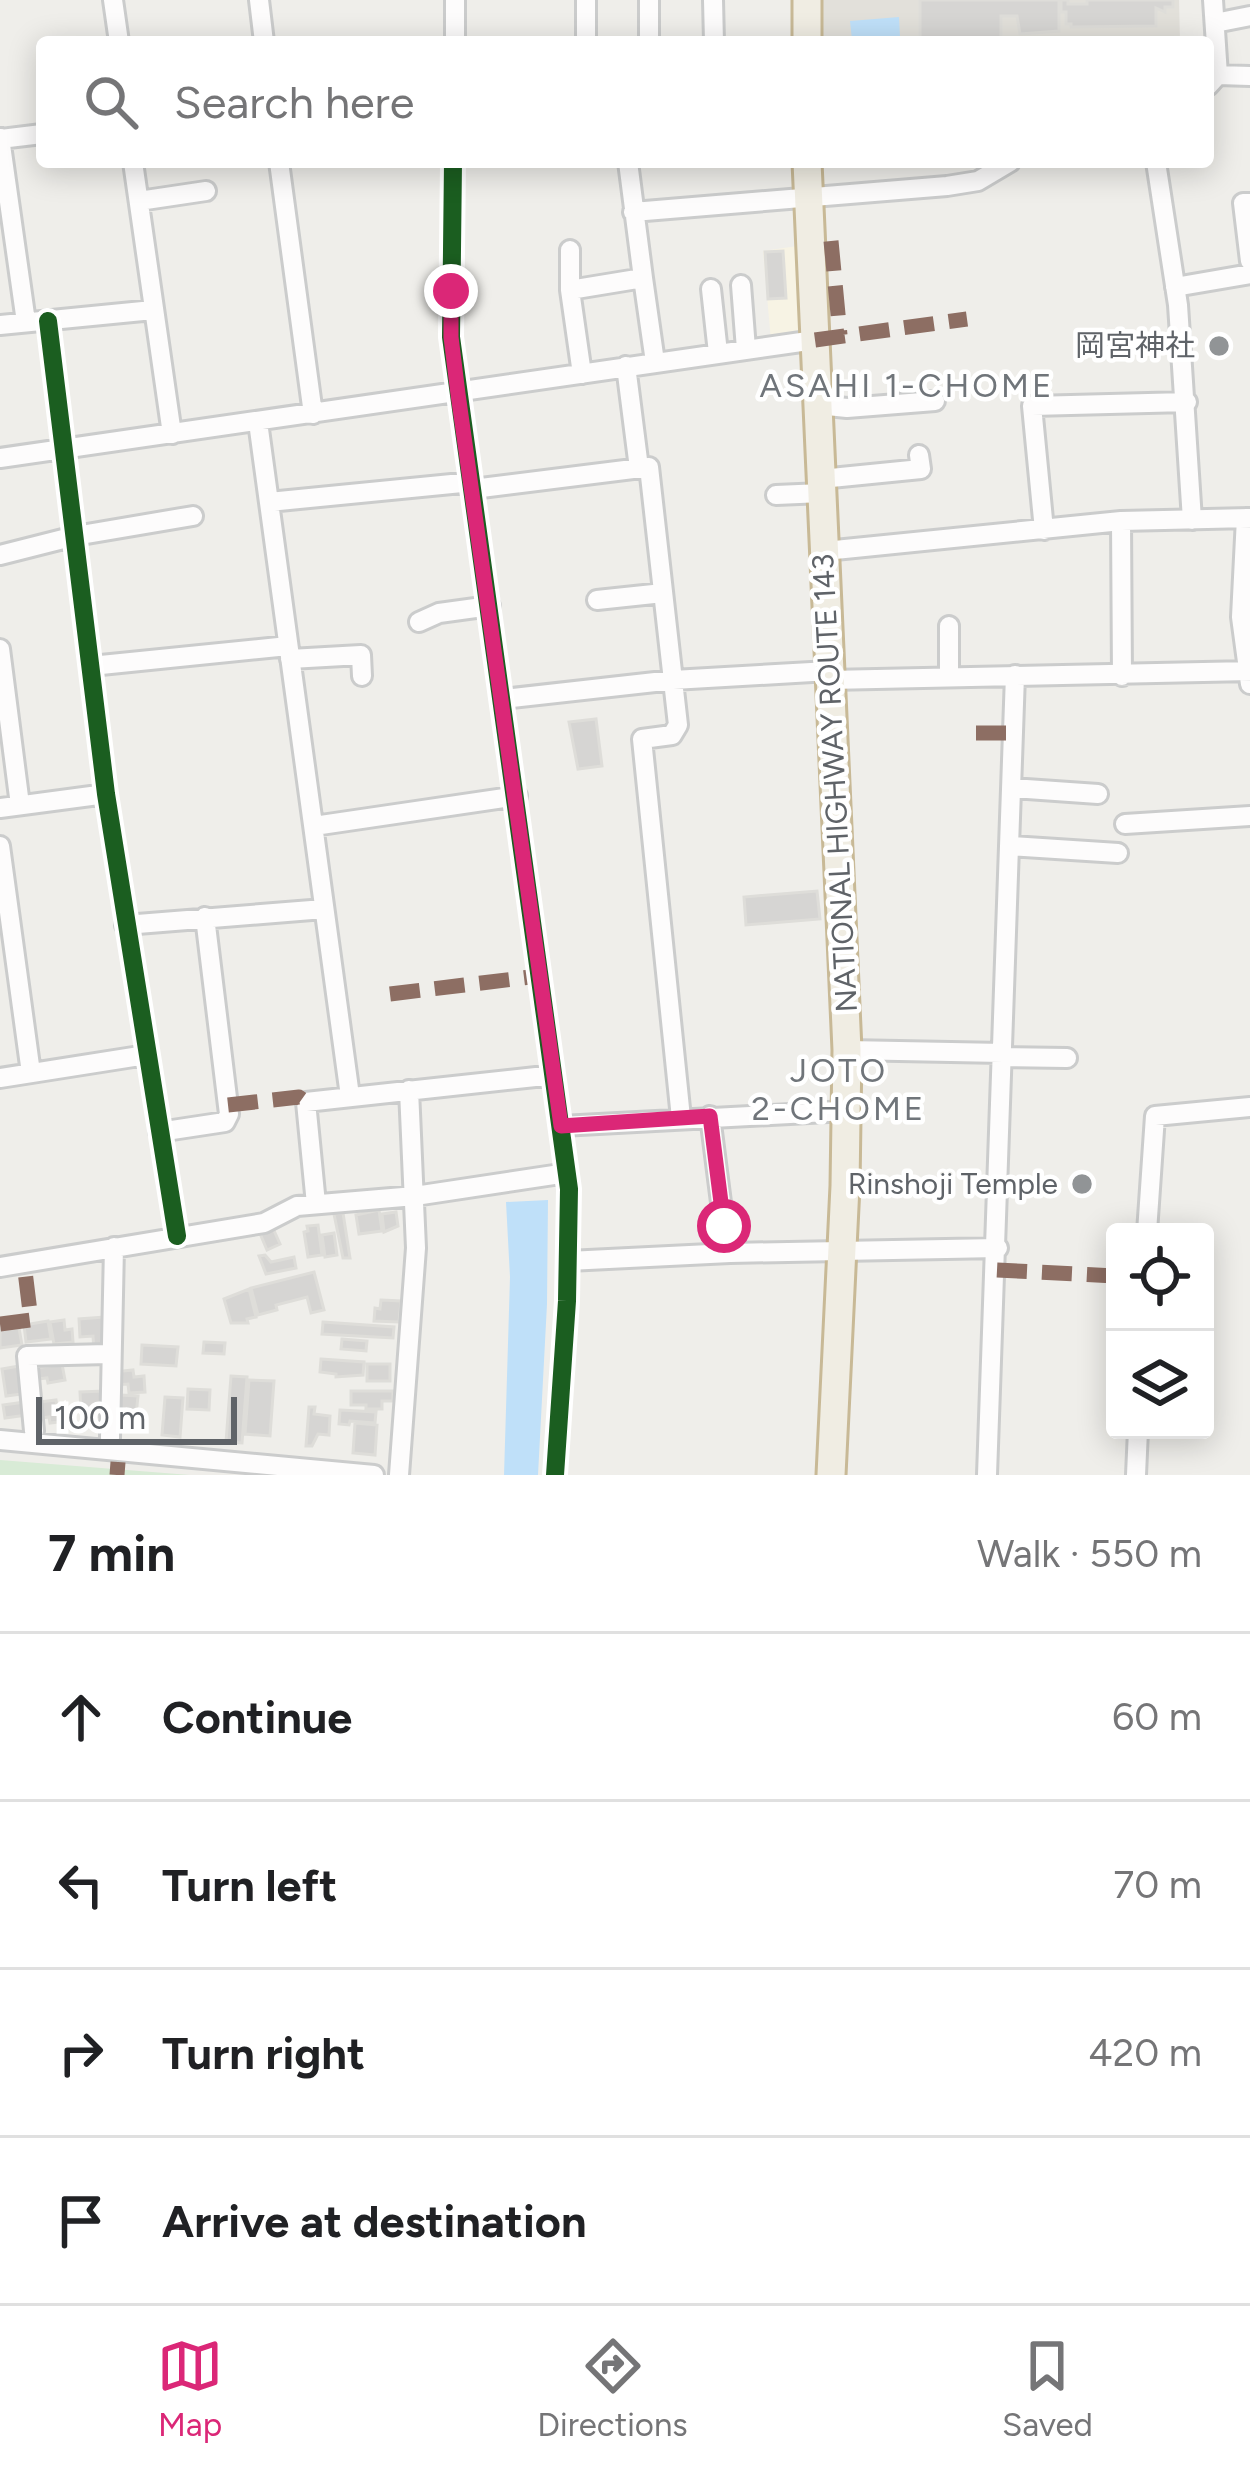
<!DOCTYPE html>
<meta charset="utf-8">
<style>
body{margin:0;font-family:Figtree,"Noto Sans JP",sans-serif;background:#f2f2f2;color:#202124}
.controls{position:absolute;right:36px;bottom:36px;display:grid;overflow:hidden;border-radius:12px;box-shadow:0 6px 30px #0003}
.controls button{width:108px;height:108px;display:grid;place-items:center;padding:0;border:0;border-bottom:3px solid #e0e0e0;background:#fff;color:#202124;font:60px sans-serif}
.scale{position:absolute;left:36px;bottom:30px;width:201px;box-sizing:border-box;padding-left:12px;border:6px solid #5f6368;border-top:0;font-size:33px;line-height:42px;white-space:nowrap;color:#5f6368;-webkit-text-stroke:9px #fff;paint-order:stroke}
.stop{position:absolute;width:36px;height:36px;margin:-27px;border:9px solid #db2777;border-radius:50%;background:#fff}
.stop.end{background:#db2777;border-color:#fff;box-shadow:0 3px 12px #0008}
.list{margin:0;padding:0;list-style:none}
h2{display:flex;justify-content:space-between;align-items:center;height:156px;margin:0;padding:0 48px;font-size:51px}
h2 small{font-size:39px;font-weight:400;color:#757577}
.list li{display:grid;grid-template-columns:78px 1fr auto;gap:36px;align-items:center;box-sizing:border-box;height:168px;padding:0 48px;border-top:3px solid #e0e0e0}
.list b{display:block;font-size:45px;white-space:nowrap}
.list em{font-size:39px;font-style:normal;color:#757577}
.icon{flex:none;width:66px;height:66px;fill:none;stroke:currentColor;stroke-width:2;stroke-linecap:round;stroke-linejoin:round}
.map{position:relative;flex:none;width:1250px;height:1475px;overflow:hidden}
.search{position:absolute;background:#fff;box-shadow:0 6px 30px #0003;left:36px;right:36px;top:36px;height:132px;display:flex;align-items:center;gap:30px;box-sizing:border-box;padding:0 42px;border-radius:12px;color:#757577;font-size:45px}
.sheet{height:828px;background:#fff}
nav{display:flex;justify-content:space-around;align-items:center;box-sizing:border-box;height:168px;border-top:3px solid #e0e0e0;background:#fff;font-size:33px;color:#757577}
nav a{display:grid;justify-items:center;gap:6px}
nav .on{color:#db2777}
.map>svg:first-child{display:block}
.commercial{fill:#f7f3e4}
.education{fill:#e2e0da}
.green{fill:#d8ebd6}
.water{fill:#bfe0f9}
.building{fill:#d6d5d3;stroke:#deddd9;stroke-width:3}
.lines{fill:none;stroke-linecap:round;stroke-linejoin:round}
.minor-casing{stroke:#cbcccc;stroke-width:24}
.highway-casing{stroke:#c8b996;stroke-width:33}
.minor{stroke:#fdfcfc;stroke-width:18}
.highway{stroke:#f0ede3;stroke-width:27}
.quiet{stroke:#8d6e63;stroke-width:15;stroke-dasharray:30 15;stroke-linecap:butt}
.cycleway-casing{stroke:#fff;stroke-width:26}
.cycleway{stroke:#1b5e20;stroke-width:18}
.route{stroke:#db2777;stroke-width:15}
.poi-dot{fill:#919496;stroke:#fff;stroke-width:4.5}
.labels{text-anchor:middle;stroke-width:9;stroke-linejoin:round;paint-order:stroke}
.poi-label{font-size:30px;fill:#5f6368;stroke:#fff;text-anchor:end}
.street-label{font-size:30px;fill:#5f6368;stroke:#fff}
.neighbourhood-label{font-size:33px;letter-spacing:3px;fill:#70757a;stroke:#fff}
</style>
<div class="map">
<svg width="1250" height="1475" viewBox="0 0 1250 1475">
<rect width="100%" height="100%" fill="#efeeea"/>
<!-- commercial -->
<path class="commercial" d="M804,245l3,91 -36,5 -8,-90z"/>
<!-- education -->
<path class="education" d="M817,0h362l1,42h-364z"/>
<!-- green -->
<path class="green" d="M0,1460l190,15h-190z"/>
<!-- water -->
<path class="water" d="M899,17l1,20 -48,3 -2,-19z
M548,1200l-1,104 -9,171h-34l6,-198 -4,-75z"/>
<!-- building -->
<path class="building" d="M920,0h139v31l-39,3 -3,-18h-16v26h-81z
M1061,0h7v4h19v-4h86v7h-8v5l-9,-4v18l-85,1v-3h-5v-12h-5z
M783,251l3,47 -18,1 -3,-47z
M596,719l6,47 -24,3 -9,-47z
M817,891l3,28 -74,6 -2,-28z
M379,1210l3,21 -23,3 -3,-19z
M396,1212l2,14 -14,6 -2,-18z
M343,1213l7,45h-7l-9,-44z
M318,1225l4,30 -14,2 -4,-25 4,-1 -1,-5z
M272,1226l8,18 -13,6 -8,-19z
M334,1233l3,22 -12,2 -3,-22z
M265,1255l6,7 23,-5 2,11 -30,6 -7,-18z
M314,1272l10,38 -13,3 -4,-16 -31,8 1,5 -19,5 -7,-27z
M249,1289l7,28 -9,2 1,4h-17l-7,-24z
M381,1300l20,1 -2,21 -25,-1 1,-13 5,1z
M104,1317l2,33h-12l-1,-14 -13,1 -1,-18z
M64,1320l1,10 7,-1 1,13 -19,2 -4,-22z
M48,1321l3,18 -25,3 -2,-17z
M323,1322l71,5 -1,11 -71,-4z
M19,1328l3,17 -22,3v-18z
M342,1339l25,2 -1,10 -25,-2z
M204,1342l21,1 -1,11 -21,-1z
M142,1345l36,2 -2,19 -35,-2z
M321,1359l43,3 -1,13 -27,2v-3l-16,-2z
M62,1364l3,16 -17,3 -1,-5 -10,1 -2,-11z
M367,1364h23v17h-23z
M19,1366l3,28 -16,2 -4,-27z
M133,1370l1,7 10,-1 1,16 -16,1 -1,-9 -14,1 -1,-13z
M231,1376l16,1 -5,66 -16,-1z
M249,1380l25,1 -4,55 -25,-2z
M188,1389l22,1 -1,20 -22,-1z
M104,1391l1,23 -18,7 -1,-9 -5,1 -1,-21z
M351,1391h42v10h-11v8h-16v-4h-15z
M120,1395l18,1 -2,20 -17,-1z
M165,1397l18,1 -3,39 -18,-2z
M56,1400l3,22 -9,1 -1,-6 -8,1 -2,-16z
M25,1402l2,13 -22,3 -2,-13z
M309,1407h6l-1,7 16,2 -1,19 -11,-1 -6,12h-6z
M340,1410l36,2 -1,11 -25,-2 -1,4 -10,-1z
M355,1423l22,2 -2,30 -22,-2z"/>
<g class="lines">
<defs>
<path id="minor" d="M113,0l6,42
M259,0l5,42
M713,0l1,42
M1215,23l35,-7
M455,42v-42
M586,42v-42
M649,42v-42
M1218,75l32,1
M1208,86l10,-11 -5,-75
M0,138l26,184
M0,139l42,-5
M133,162l39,272
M279,162l34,252
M453,162l-2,175 118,852 -2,112 -12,174
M1156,162l22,143 14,215
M139,201l67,-10
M1250,203h-7l7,58
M633,212l314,-26 31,-5 32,-19
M570,250v40
M643,278l12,84
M741,285l5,64
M1175,287l75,-13
M711,289l7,64
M48,321l58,473 71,442
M0,325l153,-15
M626,366l13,102
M582,374l-12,-84 73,-12 -15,-116
M818,405l29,3 88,-7
M258,422l92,674
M0,458l815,-118
M821,479l100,-10 -2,-14
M473,489l176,-22 29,258 -6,10 -30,4 39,379
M776,495l46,-2
M269,502l203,-20
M1246,518l-5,99 9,67
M1121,521l1,155
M1044,530l-12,-124 155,-4
M825,551l296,-30 129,-3
M0,555l75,-19 118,-20
M597,600l66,-7
M419,622l20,-9 51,-7
M949,626v51
M0,649l20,156
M290,659l71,-4 1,21
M91,666l197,-20
M829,680l421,-9
M503,699l170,-19 156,-9
M1012,788l86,6
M0,808l106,-14
M1125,824l125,-8
M314,826l203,-30
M0,846l31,227
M1010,846l108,7
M125,925l199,-16
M847,1050l156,3
M1003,1057l64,1
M0,1078l146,-23
M710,1116l14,110
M561,1126l286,-15
M159,1132l66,-10 4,-8 -24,-197
M316,1204l-10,-102 248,-27
M1147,1232l8,-116 95,-9
M568,1261l162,-8 268,-5
M0,1267l264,-44 33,-17 118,-10 152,-23
M34,1431l-7,-75 81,-2
M110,1438l4,-191
M0,1440l374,35
M399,1475l17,-227 -7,-158
M987,1475l28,-800
M1136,1475l2,-45"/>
<path id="highway" d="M807,42v-42
M807,162l40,888 -2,136 -14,289"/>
</defs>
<!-- minor casing -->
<use href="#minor" class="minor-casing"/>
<!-- highway casing -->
<use href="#highway" class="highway-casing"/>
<!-- minor -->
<use href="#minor" class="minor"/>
<!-- highway -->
<use href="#highway" class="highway"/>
<!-- quiet -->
<path class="quiet" d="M831,241l9,94
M815,340l152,-21
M976,733h37
M390,994l149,-18
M228,1105l71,-8 7,5
M997,1270l118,6
M0,1324l31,-4 -7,-57
M117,1475l1,-13"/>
<defs>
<path id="cycleway" d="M453,162l-2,175 118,852 -2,112 -12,174
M48,321l58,473 71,442"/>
</defs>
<!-- cycleway casing -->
<use href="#cycleway" class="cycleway-casing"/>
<!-- cycleway -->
<use href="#cycleway" class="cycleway"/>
</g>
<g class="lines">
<!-- route -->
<path class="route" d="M451,291v46l7,57 103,732 149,-10 14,110"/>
</g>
<!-- markers -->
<g class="poi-dot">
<circle cx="1219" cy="346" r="12"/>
<circle cx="1082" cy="1184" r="12"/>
</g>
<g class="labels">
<!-- poi labels -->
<g class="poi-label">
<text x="1195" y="356">岡宮神社</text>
<text x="1058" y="1194">Rinshoji Temple</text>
</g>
<!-- street labels -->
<g class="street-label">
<text transform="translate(835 783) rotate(-93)" y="10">NATIONAL HIGHWAY ROUTE 143</text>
</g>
<!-- neighbourhood labels -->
<g class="neighbourhood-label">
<text x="907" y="397">ASAHI 1-CHOME</text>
<text x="839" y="1082">JOTO<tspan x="839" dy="38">2-CHOME</tspan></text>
</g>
</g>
</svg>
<div class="controls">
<button><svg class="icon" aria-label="locate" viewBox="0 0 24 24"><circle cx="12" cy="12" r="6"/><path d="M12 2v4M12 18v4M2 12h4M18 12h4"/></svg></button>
<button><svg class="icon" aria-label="layers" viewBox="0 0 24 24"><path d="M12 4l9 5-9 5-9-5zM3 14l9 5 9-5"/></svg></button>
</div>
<div class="scale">100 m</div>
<div class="stop" style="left:724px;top:1226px"></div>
<div class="stop end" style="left:451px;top:291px"></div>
<div class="search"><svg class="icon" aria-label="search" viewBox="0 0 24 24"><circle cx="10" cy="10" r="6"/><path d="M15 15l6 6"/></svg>Search here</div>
</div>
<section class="sheet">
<h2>7 min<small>Walk · 550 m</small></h2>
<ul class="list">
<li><svg class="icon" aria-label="ahead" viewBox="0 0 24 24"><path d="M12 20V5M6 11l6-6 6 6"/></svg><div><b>Continue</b></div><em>60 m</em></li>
<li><svg class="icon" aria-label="left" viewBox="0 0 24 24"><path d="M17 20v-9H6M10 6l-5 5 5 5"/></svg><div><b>Turn left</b></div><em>70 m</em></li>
<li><svg class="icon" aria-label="right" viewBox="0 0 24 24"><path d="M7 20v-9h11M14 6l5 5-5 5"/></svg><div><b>Turn right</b></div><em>420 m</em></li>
<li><svg class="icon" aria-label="arrive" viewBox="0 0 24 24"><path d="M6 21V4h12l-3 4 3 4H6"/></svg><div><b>Arrive at destination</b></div></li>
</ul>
</section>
<nav>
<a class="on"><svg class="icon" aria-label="map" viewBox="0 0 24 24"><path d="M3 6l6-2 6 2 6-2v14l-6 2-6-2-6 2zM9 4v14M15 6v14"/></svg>Map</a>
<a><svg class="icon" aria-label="directions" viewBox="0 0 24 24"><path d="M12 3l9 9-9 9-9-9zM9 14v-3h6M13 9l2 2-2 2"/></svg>Directions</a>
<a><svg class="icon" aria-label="saved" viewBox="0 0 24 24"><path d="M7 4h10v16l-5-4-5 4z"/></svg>Saved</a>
</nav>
